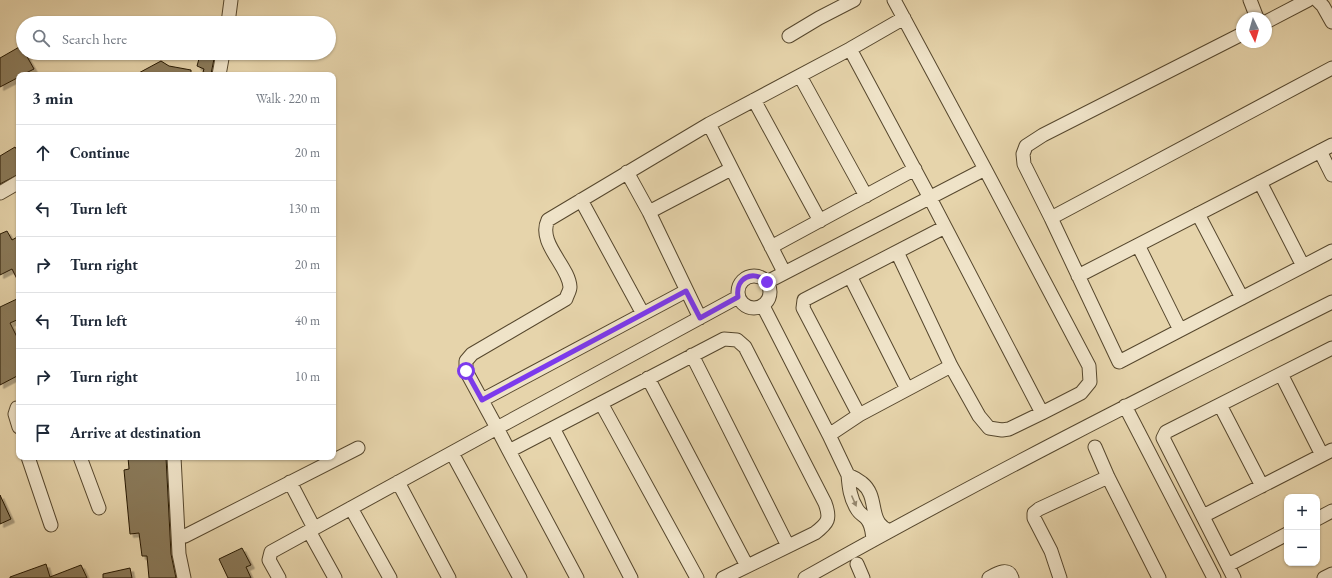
<!DOCTYPE html>
<meta charset="utf-8">
<style>
body{margin:0;font-family:"EB Garamond",serif;background:#f2f2f3;color:#1f2937}
.controls{position:absolute;right:12px;bottom:12px;display:grid;overflow:hidden;border-radius:8px;box-shadow:0 1px 3px #0004}
.controls button{width:36px;height:36px;display:grid;place-items:center;padding:0;border:0;border-bottom:1px solid #e0e1e3;background:#fff;color:#1f2937;font:20px sans-serif}
.compass{position:absolute;left:1236px;top:12px;width:36px;height:36px;border-radius:50%;background:#fff;box-shadow:0 1px 3px #0004;rotate:175deg}
.stop{position:absolute;width:12px;height:12px;margin:-9px;border:3px solid #7c3aed;border-radius:50%;background:#fff}
.stop.end{background:#7c3aed;border-color:#fff;box-shadow:0 1px 4px #0008}
.list{margin:0;padding:0;list-style:none}
h2{display:flex;justify-content:space-between;align-items:center;height:52px;margin:0;padding:0 16px;font-size:17px}
h2 small{font-size:13px;font-weight:400;color:#747a83}
.list li{display:grid;grid-template-columns:26px 1fr auto;gap:12px;align-items:center;box-sizing:border-box;height:56px;padding:0 16px;border-top:1px solid #e0e1e3}
.list b{display:block;font-size:15px;white-space:nowrap}
.list em{font-size:13px;font-style:normal;color:#747a83}
.icon{flex:none;width:22px;height:22px;fill:none;stroke:currentColor;stroke-width:2;stroke-linecap:round;stroke-linejoin:round}
.map{position:relative;flex:none;width:1332px;height:578px;overflow:hidden}
.search{position:absolute;background:#fff;box-shadow:0 1px 3px #0004;left:16px;top:16px;width:320px;height:44px;display:flex;align-items:center;gap:10px;box-sizing:border-box;padding:0 14px;border-radius:22px;color:#747a83;font-size:15px}
.panel{position:absolute;background:#fff;box-shadow:0 1px 3px #0004;left:16px;top:72px;width:320px;height:388px;border-radius:8px}
.map>svg:first-child{display:block}
.building{fill:#8a7a5a;stroke:#261803;filter:url(#shadow)}
.lines{fill:none;stroke-linecap:round;stroke-linejoin:round}
.minor-casing{stroke:#56472d;stroke-width:15}
.minor{stroke:#efe3c8;stroke-width:13}
.oneway{fill:#95886f}
.route{stroke:#7c3aed;stroke-width:5}
</style>
<div class="map">
<svg width="1332" height="578" viewBox="0 0 1332 578">
<defs>
<filter id="shadow"><feDropShadow dx="3.5" dy="3.5" stdDeviation="0" flood-color="#0004"/></filter>
</defs>
<rect width="100%" height="100%" fill="#e6d4ab"/>
<filter id="stains"><feTurbulence type="fractalNoise" baseFrequency=".005" numOctaves="4"/><feColorMatrix values="0 0 0 0 .2 0 0 0 0 .09 0 0 0 0 .02 0 0 0 .5 -.17"/></filter>
<radialGradient id="worn" r=".72"><stop offset=".6" stop-color="#630" stop-opacity="0"/><stop offset="1" stop-color="#630" stop-opacity=".3"/></radialGradient>
<!-- building -->
<path class="building" d="M21,46l2,7h2l9,16 -12,6h-3v2l-19,10v-29z
M200,55l14,4 -3,15 -8,-2 1,-3 -7,-3z
M161,61l8,5 22,4v5h-56z
M15,147l4,6v21l-19,10v-28z
M7,231l5,9 7,-4v47l-7,-14 -12,6v-41z
M19,298v21l-9,4 9,18v34l-19,10v-78z
M128,457h38l5,97 5,24h-27l-2,-22h-5l-3,-23 -9,1 -6,-64 5,-1z
M0,495l11,24 -11,5z
M242,548l9,17 -5,2 5,11h-23l-9,-19z
M46,564l4,13 31,-12 6,13h-77v-1z
M130,568l2,10h-29v-4z"/>
<g class="lines">
<defs>
<path id="minor" d="M894,0l91,169 104,197 1,16 -9,11 -39,20 -33,16 -7,1 -13,-2 -10,-12 -28,-50 -54,-114
M1250,0l7,18
M1317,0l6,6 9,16
M1266,22l42,-22
M228,23l3,-23
M1242,34l-199,101 -17,11 -3,8 1,10 27,54 68,144 213,-111
M789,36l30,-18 35,-18
M850,49l80,149 112,215
M219,75l4,-22
M800,76l66,120
M754,100l66,121
M709,124l75,148
M1320,151l12,24
M627,172l22,40 51,106
M1260,182l43,84
M0,193l19,-11
M581,200l62,114
M649,212l82,-43
M1198,214l44,84
M1051,218l281,-150
M945,227l-141,73 -1,8 56,107 92,-49
M1138,245l42,85
M771,247l144,-78
M738 292a16 16 0 1 1 32 0a16 16 0 1 1-32 0Z
M850,276l57,113
M1078,276l254,-131
M767,282l218,-113
M763,306l66,129 30,-20
M692,355l96,191
M1281,374l41,81
M648,378l99,188
M482,400l204,-109
M601,403l96,175
M1220,405l42,81
M1125,406l89,172
M19,408h-2l-2,6 4,13
M553,428l78,150
M829,435l19,40
M1095,447l13,30 51,101
M509,451l68,127
M452,453l68,125
M28,457l23,68
M80,457l19,51
M174,457l5,97 5,24
M290,482l24,46
M398,482l51,96
M351,508l39,70
M1203,516l129,-66
M1317,519l15,-8
M309,531l26,47
M185,536l173,-88
M873,539c-1,-7 -1,-15 -7,-21 -3,-3 -7,-5 -9,-9 -7,-11 -8,-22 -9,-34 5,2 10,5 14,8 14,11 9,29 17,40 2,3 6,6 10,8
M857,564l6,14
M1228,565l59,-31
M279,578l-10,-18 2,-8 226,-124 -31,-57v-10l6,-7 94,-55c1,-4 4,-8 4,-12 -1,-21 -33,-44 -22,-67l161,-96 141,-75 54,-31
M723,578l92,-45c13,-10 16,-14 10,-30l-80,-156 -8,-7 -13,-1 -215,112 -12,-23 241,-131
M805,578c172,-97 350,-187 527,-276
M989,578c7,-4 19,-12 23,0
M1060,578l-9,-27 -17,-33v-5l5,-4 69,-32
M1234,578l-71,-140 3,-6 166,-84
M1324,578l8,-4"/>
</defs>
<!-- minor casing -->
<use href="#minor" class="minor-casing"/>
<!-- minor -->
<use href="#minor" class="minor"/>
</g>
<!-- one-way arrows -->
<defs><path id="oneway-solid" d="M-6-.8H1V-3.2L6.5 0L1 3.2V.8H-6Z"/></defs>
<use class="oneway" href="#oneway-solid" transform="translate(854 501) rotate(66)"/>
<g class="lines">
<!-- route -->
<path class="route" d="M466,371l16,29 204,-109 14,27 38,-21c-3,-19 15,-28 29,-15"/>
</g>
<rect width="100%" height="100%" filter="url(#stains)"/>
<rect width="100%" height="100%" fill="url(#worn)"/>
</svg>
<div class="controls">
<button>+</button>
<button>−</button>
</div>
<svg class="compass" viewBox="-18 -18 36 36"><path d="M0-13l5 13h-10z" fill="#e53935"/><path d="M0 13l5-13h-10z" fill="#747a83"/></svg>
<div class="stop" style="left:466px;top:371px"></div>
<div class="stop end" style="left:767px;top:282px"></div>
<div class="search"><svg class="icon" aria-label="search" viewBox="0 0 24 24"><circle cx="10" cy="10" r="6"/><path d="M15 15l6 6"/></svg>Search here</div>
<section class="panel">
<h2>3 min<small>Walk · 220 m</small></h2>
<ul class="list">
<li><svg class="icon" aria-label="ahead" viewBox="0 0 24 24"><path d="M12 20V5M6 11l6-6 6 6"/></svg><div><b>Continue</b></div><em>20 m</em></li>
<li><svg class="icon" aria-label="left" viewBox="0 0 24 24"><path d="M17 20v-9H6M10 6l-5 5 5 5"/></svg><div><b>Turn left</b></div><em>130 m</em></li>
<li><svg class="icon" aria-label="right" viewBox="0 0 24 24"><path d="M7 20v-9h11M14 6l5 5-5 5"/></svg><div><b>Turn right</b></div><em>20 m</em></li>
<li><svg class="icon" aria-label="left" viewBox="0 0 24 24"><path d="M17 20v-9H6M10 6l-5 5 5 5"/></svg><div><b>Turn left</b></div><em>40 m</em></li>
<li><svg class="icon" aria-label="right" viewBox="0 0 24 24"><path d="M7 20v-9h11M14 6l5 5-5 5"/></svg><div><b>Turn right</b></div><em>10 m</em></li>
<li><svg class="icon" aria-label="arrive" viewBox="0 0 24 24"><path d="M6 21V4h12l-3 4 3 4H6"/></svg><div><b>Arrive at destination</b></div></li>
</ul>
</section>
</div>
